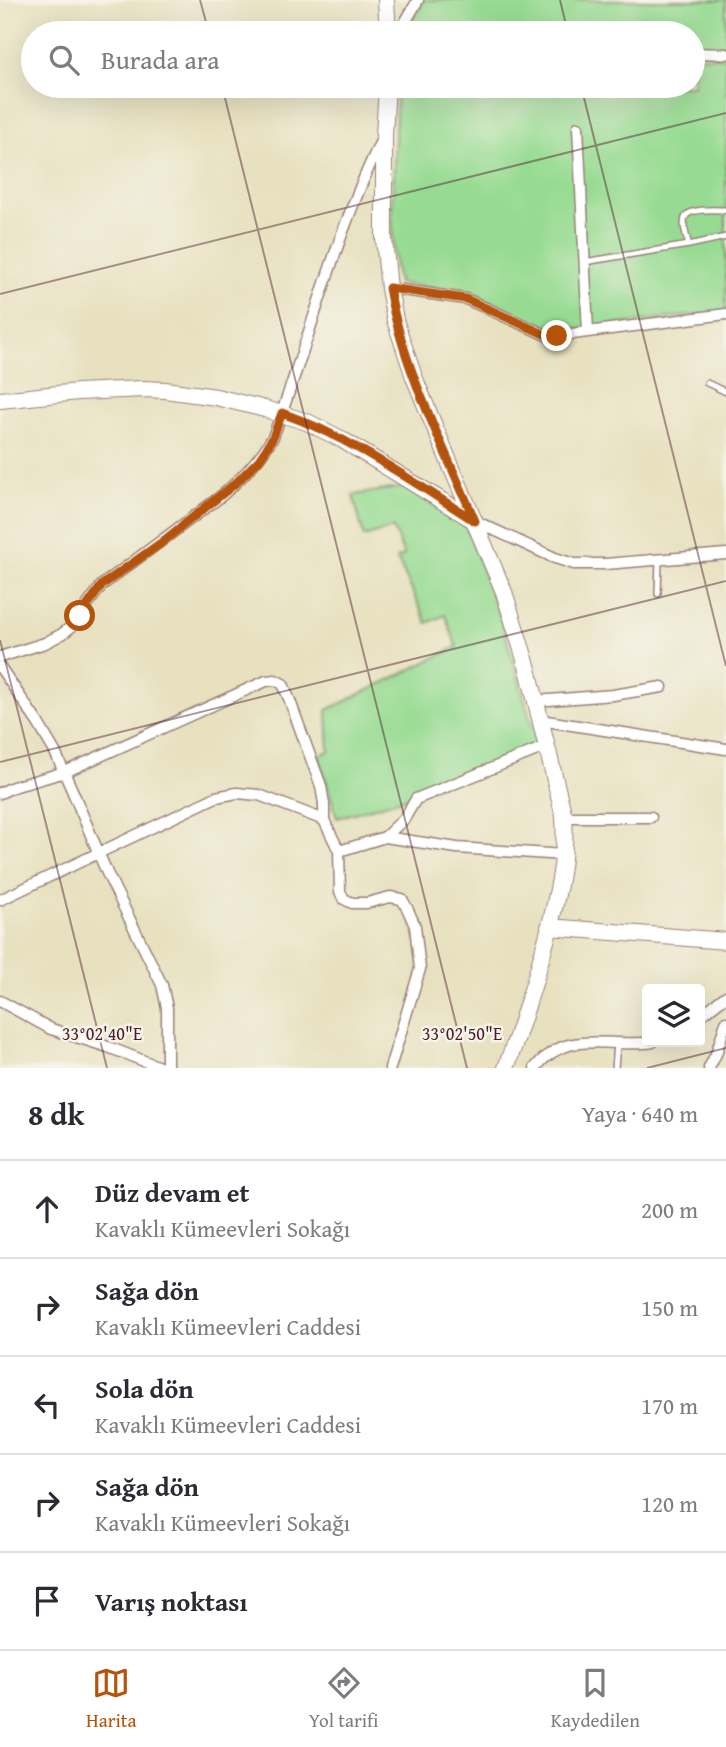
<!DOCTYPE html>
<html lang="tr">
<meta charset="utf-8">
<style>
body{margin:0;font-family:"Gentium Book Plus",serif;background:#f2f2f3;color:#2b2b33}
.controls{position:absolute;right:21px;bottom:21px;display:grid;overflow:hidden;border-radius:7px;box-shadow:0 7px 28px #0002}
.controls button{width:63px;height:63px;display:grid;place-items:center;padding:0;border:0;border-bottom:2px solid #e1e1e2;background:#fff;color:#2b2b33;font:35px sans-serif}
.stop{position:absolute;width:21px;height:21px;margin:-16px;border:5px solid #b45309;border-radius:50%;background:#fff}
.stop.end{background:#b45309;border-color:#fff;box-shadow:0 2px 7px #0008}
.list{margin:0;padding:0;list-style:none}
h2{display:flex;justify-content:space-between;align-items:center;height:91px;margin:0;padding:0 28px;font-size:30px}
h2 small{font-size:23px;font-weight:400;color:#7c7c81}
.list li{display:grid;grid-template-columns:46px 1fr auto;gap:21px;align-items:center;box-sizing:border-box;height:98px;padding:0 28px;border-top:2px solid #e1e1e2}
.list b{display:block;font-size:26px;white-space:nowrap}
.list p{margin:0;font-size:23px;white-space:nowrap;color:#7c7c81}
.list em{font-size:23px;font-style:normal;color:#7c7c81}
.icon{flex:none;width:38px;height:38px;fill:none;stroke:currentColor;stroke-width:2;stroke-linecap:round;stroke-linejoin:round}
.map{position:relative;flex:none;width:726px;height:1068px;overflow:hidden}
.search{position:absolute;background:#fff;box-shadow:0 7px 28px #0002;left:21px;right:21px;top:21px;height:77px;display:flex;align-items:center;gap:18px;box-sizing:border-box;padding:0 24px;border-radius:38px;color:#7c7c81;font-size:26px}
.sheet{height:581px;background:#fff}
nav{display:flex;justify-content:space-around;align-items:center;box-sizing:border-box;height:98px;border-top:2px solid #e1e1e2;background:#fff;font-size:19px;color:#7c7c81}
nav a{display:grid;justify-items:center;gap:4px}
nav .on{color:#b45309}
.map>svg:first-child{display:block}
.green{fill:#97db92;stroke:#707d5e;stroke-width:2}
.lines{fill:none;stroke-linecap:round;stroke-linejoin:round}
.lane-casing{stroke:#988076;stroke-width:8}
.street-casing{stroke:#988076;stroke-width:13}
.secondary-casing{stroke:#988076;stroke-width:18}
.lane{stroke:#fff;stroke-width:5}
.street{stroke:#fff;stroke-width:10}
.secondary{stroke:#fff;stroke-width:16}
.route{stroke:#b45309;stroke-width:9}
.ticks{fill:none;stroke:#4a1f2b;stroke-width:2;stroke-opacity:0.45}
.ticks-label{font-size:18px;text-anchor:middle;fill:#4a1f2b;stroke:#f7f3e8;stroke-width:5;stroke-linejoin:round;paint-order:stroke}
</style>
<div class="map">
<svg width="726" height="1068" viewBox="0 0 726 1068">
<rect width="100%" height="100%" fill="#f7f3e8"/>
<filter id="ink" filterUnits="userSpaceOnUse"><feTurbulence type="fractalNoise" baseFrequency=".0143" numOctaves="2"/><feDisplacementMap in="SourceGraphic" scale="14" xChannelSelector="R" yChannelSelector="G"/><feConvolveMatrix kernelMatrix="1 2 1 2 8 2 1 2 1" color-interpolation-filters="sRGB"/></filter>
<filter id="wash" filterUnits="userSpaceOnUse"><feTurbulence type="fractalNoise" baseFrequency=".00686" numOctaves="4" result="noise"/><feDisplacementMap in="SourceGraphic" scale="28" xChannelSelector="R" yChannelSelector="G"/><feGaussianBlur stdDeviation="1.57" result="paint"/><feColorMatrix in="noise" values="0 0 0 0 0 0 0 0 0 0 0 0 0 0 0 0 0 1.4 0 .05"/><feComposite in="paint" operator="in"/></filter>
<g filter="url(#wash)">
<rect width="100%" height="100%" fill="#e7e1c0"/>
<!-- green -->
<path class="green" d="M424,0h302v52l-33,-1v-18h-287z
M693,56l33,1v254l-168,21c-29,-2 -53,-25 -80,-34 -26,-8 -54,-11 -80,-15l-3,-17 -3,-48 5,-132h296z
M404,487l62,39 37,100 35,119 -126,51 -75,22 -18,-63 10,-4 -2,-41 130,-63 -12,-32 -18,8 -30,-65 7,-3 -11,-27 -29,9 -11,-42z"/>
</g>
<g filter="url(#ink)">
<g class="lines">
<defs>
<path id="lane" d="M689,245c-2,-7 -8,-22 -3,-29 5,-8 31,-6 40,-6
M584,262l105,-17 37,-8
M707,383l19,9
M658,594l1,-35
M615,1068l2,-25"/>
<path id="street" d="M399,33l19,-33
M693,53l33,1
M578,127l10,205
M389,288l77,11 80,36 11,1 169,-22
M475,521l80,37 19,6h31l121,-10
M0,657l45,-14 17,-9 9,-7 31,-42 118,-88c21,-18 39,-36 53,-60 37,-99 62,-203 109,-298
M0,667l38,56 17,29 17,38 35,83 55,112 5,23v60
M536,701l77,-6 49,-8
M540,720l186,29
M0,793l13,-6 52,-15 201,-91 9,-1 8,4 7,17 31,85 3,18v16l15,31 1,41 4,7 8,4h15l23,-6 12,2 6,11 7,16 5,43 -30,99
M564,817h87
M385,837l19,-18 12,-20 131,-53
M339,851l46,-14 72,11 107,7
M0,900l216,-103 21,-4 22,2 65,25
M0,1001l51,28 57,18 54,21
M700,1016l26,-20
M535,1068c33,-41 73,-19 118,-26
M709,1068l7,-14 10,-32"/>
<path id="secondary" d="M386,0l2,33
M387,86l-3,49v104l5,49 6,32 19,57 21,51 69,164 24,77 36,148c3,40 -7,79 -16,117 -12,45 -26,90 -42,134
M0,400l78,-8 65,-3 22,1 51,7 49,12 42,13 34,17 134,82
M549,927l177,14"/>
</defs>
<!-- lane casing -->
<use href="#lane" class="lane-casing"/>
<!-- street casing -->
<use href="#street" class="street-casing"/>
<!-- secondary casing -->
<use href="#secondary" class="secondary-casing"/>
<!-- lane -->
<use href="#lane" class="lane"/>
<!-- street -->
<use href="#street" class="street"/>
<!-- secondary -->
<use href="#secondary" class="secondary"/>
</g>
</g>
<g class="lines" filter="url(#ink)">
<!-- route -->
<path class="route" d="M80,616l22,-31 59,-42 76,-61 22,-22 8,-12 6,-11 9,-24c70,25 131,69 193,108 -32,-76 -72,-152 -86,-233l77,11 80,36 11,1"/>
</g>
<!-- ticks -->
<path class="ticks" d="M200,0l9,33M560,0l8,33M222,86l245,982M581,86l145,580M0,294l726,-181M0,640l107,428M0,762l726,-181M647,1068l79,-20"/>
<g class="ticks-label">
<text x="102" y="1040">33°02'40"E</text>
<text x="462" y="1040">33°02'50"E</text>
</g>
</svg>
<div class="controls">
<button><svg class="icon" aria-label="layers" viewBox="0 0 24 24"><path d="M12 4l9 5-9 5-9-5zM3 14l9 5 9-5"/></svg></button>
</div>
<div class="stop" style="left:80px;top:616px"></div>
<div class="stop end" style="left:557px;top:336px"></div>
<div class="search"><svg class="icon" aria-label="search" viewBox="0 0 24 24"><circle cx="10" cy="10" r="6"/><path d="M15 15l6 6"/></svg>Burada ara</div>
</div>
<section class="sheet">
<h2>8 dk<small>Yaya · 640 m</small></h2>
<ul class="list">
<li><svg class="icon" aria-label="ahead" viewBox="0 0 24 24"><path d="M12 20V5M6 11l6-6 6 6"/></svg><div><b>Düz devam et</b><p>Kavaklı Kümeevleri Sokağı</p></div><em>200 m</em></li>
<li><svg class="icon" aria-label="right" viewBox="0 0 24 24"><path d="M7 20v-9h11M14 6l5 5-5 5"/></svg><div><b>Sağa dön</b><p>Kavaklı Kümeevleri Caddesi</p></div><em>150 m</em></li>
<li><svg class="icon" aria-label="left" viewBox="0 0 24 24"><path d="M17 20v-9H6M10 6l-5 5 5 5"/></svg><div><b>Sola dön</b><p>Kavaklı Kümeevleri Caddesi</p></div><em>170 m</em></li>
<li><svg class="icon" aria-label="right" viewBox="0 0 24 24"><path d="M7 20v-9h11M14 6l5 5-5 5"/></svg><div><b>Sağa dön</b><p>Kavaklı Kümeevleri Sokağı</p></div><em>120 m</em></li>
<li><svg class="icon" aria-label="arrive" viewBox="0 0 24 24"><path d="M6 21V4h12l-3 4 3 4H6"/></svg><div><b>Varış noktası</b></div></li>
</ul>
</section>
<nav>
<a class="on"><svg class="icon" aria-label="map" viewBox="0 0 24 24"><path d="M3 6l6-2 6 2 6-2v14l-6 2-6-2-6 2zM9 4v14M15 6v14"/></svg>Harita</a>
<a><svg class="icon" aria-label="directions" viewBox="0 0 24 24"><path d="M12 3l9 9-9 9-9-9zM9 14v-3h6M13 9l2 2-2 2"/></svg>Yol tarifi</a>
<a><svg class="icon" aria-label="saved" viewBox="0 0 24 24"><path d="M7 4h10v16l-5-4-5 4z"/></svg>Kaydedilen</a>
</nav>
